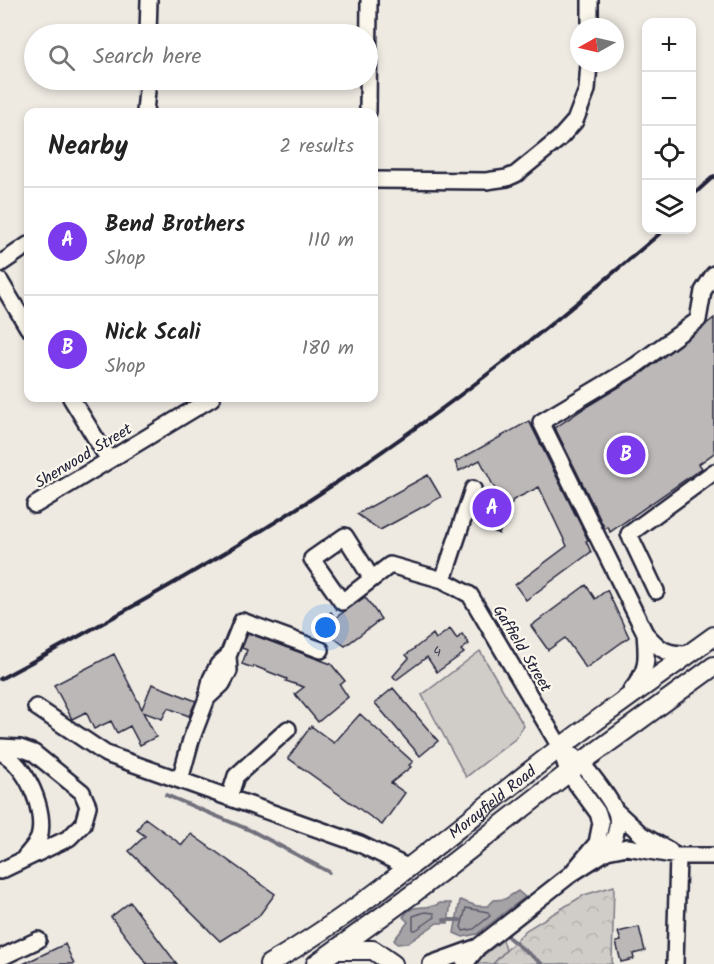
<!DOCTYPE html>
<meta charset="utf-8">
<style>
body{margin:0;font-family:Kalam,sans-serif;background:#f2f2f2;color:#222}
.controls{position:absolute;right:18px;top:18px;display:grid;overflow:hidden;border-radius:12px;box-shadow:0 3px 9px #0003}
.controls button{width:54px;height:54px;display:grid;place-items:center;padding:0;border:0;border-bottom:2px solid #e0e0e0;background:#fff;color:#222;font:30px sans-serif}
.compass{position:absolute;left:570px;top:18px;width:54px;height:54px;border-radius:50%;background:#fff;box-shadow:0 3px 9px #0003;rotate:262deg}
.you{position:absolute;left:326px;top:628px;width:21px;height:21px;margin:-15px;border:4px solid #fff;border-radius:50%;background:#1a73e8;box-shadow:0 0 0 9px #1a73e833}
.badge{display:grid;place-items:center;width:39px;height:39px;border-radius:50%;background:#7c3aed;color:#fff;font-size:20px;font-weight:700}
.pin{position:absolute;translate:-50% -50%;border:3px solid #fff;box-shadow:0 2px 6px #0006}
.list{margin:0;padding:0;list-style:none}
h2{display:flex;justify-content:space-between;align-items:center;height:78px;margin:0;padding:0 24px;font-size:26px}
h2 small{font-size:20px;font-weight:400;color:#767676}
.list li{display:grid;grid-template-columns:39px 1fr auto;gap:18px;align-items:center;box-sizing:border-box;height:108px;padding:0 24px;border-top:2px solid #e0e0e0}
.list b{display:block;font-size:22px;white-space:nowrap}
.list p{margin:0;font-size:20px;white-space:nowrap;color:#767676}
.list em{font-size:20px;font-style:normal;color:#767676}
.icon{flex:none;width:33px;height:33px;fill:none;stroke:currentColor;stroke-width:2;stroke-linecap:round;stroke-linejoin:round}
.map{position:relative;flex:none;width:714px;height:964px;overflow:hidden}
.search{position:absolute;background:#fff;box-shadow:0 3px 9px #0003;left:24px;top:24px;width:354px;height:66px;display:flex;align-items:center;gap:15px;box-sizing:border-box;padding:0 21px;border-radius:33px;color:#767676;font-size:22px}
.panel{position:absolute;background:#fff;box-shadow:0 3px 9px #0003;left:24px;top:108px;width:354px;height:294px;border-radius:12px}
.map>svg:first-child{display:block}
.grass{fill:#d0cdc9;stroke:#797882;stroke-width:1.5}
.forest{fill:url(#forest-crowns);stroke:#797882;stroke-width:1.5}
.water{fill:#a6a3a7;stroke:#716f7c;stroke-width:1.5}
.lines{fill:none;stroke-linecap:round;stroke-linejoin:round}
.shore{stroke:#575666;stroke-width:1.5}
.stream{stroke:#716f7c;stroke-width:4}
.building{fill:#bcb8b8;stroke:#22223b;stroke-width:1.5}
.minor-casing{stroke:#22223b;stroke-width:20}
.major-casing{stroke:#22223b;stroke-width:22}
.minor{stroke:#fbf7ec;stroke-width:15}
.major{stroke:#fbf7ec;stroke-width:18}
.rail{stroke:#22223b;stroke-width:4}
.labels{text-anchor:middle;stroke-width:4.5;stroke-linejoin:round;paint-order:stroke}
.number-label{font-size:14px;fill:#48485a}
.street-label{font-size:16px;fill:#22223b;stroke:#fbf7ec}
</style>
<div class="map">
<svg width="714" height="964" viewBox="0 0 714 964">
<defs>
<pattern id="forest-crowns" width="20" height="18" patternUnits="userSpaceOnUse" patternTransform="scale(1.5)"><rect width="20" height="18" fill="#d0cdc9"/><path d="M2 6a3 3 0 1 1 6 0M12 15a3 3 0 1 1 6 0" fill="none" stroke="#b2b0ae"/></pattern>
</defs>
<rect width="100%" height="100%" fill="#eeeae2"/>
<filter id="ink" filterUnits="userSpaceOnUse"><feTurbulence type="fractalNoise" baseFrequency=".0167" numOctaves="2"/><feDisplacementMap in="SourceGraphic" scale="12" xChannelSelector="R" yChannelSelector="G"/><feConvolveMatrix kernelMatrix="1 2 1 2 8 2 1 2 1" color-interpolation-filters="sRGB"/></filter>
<g filter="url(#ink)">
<!-- grass -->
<path class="grass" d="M480,651l44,75 -9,13 -49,38 -44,-82z
M503,940l3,10 -13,14h-20z"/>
<!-- forest -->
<path class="forest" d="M614,886l-2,78h-119l33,-34 58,-35z"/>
<!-- water -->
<path class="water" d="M518,891l7,6 -48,37 -14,3 -9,-4 6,-33 17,6h11l6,-6 11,-1z
M440,903h11l-3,20h-11l-29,20 -11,1 -3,-4 14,-18 -5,-5c12,-17 24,-5 37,-14z"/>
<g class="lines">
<!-- shore -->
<path class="shore" d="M466,908l22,4 2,4 -16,13 -11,2 -2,-4z
M425,912l9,1 1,4 -19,13h-3v-14z"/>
<!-- stream -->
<path class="stream" d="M166,795l86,36 77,41
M444,920h16
M509,938l33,26"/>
</g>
<!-- building -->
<path class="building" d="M714,318v135l-15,11 3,4 -92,64 -2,-5 -3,2 -50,-101 31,-21 55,-33z
M529,421l59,119 -2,1 5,11 -65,48 -11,-15 52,-39 -28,-59 -26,13 -14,34 -20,-9 16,-36 -15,-29 -21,11 -4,-9z
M428,475l13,22 -61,33 -23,-16z
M586,585l9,14 12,-9 22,47 -43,31 -21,-30 -17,12 -17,-24z
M365,597l16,22 -36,27 -27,-20 4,-3 -2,-3 11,-8 4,6z
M450,629l7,10 5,-5 7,10 -8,6 3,3 -27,19 -10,-15 -31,23 -3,-4 16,-18 -3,-3 27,-21 3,5z
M248,633l83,31 14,17 -5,4 8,12 -30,25 -23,-28 9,-7 -18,-6 1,-2 -33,-13 -1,2 -11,-4 5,-14 -5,-2z
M114,654l28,55 10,-25 44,17 -7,15 -21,-8 -6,11 -19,-7 13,25 -16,8 -10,-19 -13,7 -6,-12 -17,8 -8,-17 -14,7 -18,-34z
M393,688l45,53 -18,15 -45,-53z
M360,714l53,48 -4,3 2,2 -20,16 14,10 -23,32 -94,-67 23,-32 23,17z
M145,818l37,27 9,-11 84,60 -17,23 -38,24 -91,-90 16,-15 -8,-6z
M130,902l47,62h-30l-36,-47z
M639,927l6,24 -12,3 1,5 -13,3 -5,-20 5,-1 -3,-9z
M65,944l9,20h-51z"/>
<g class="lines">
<defs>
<path id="minor" d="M590,27v-27
M148,34l1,-34
M145,112l3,-32
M368,112l1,-112
M374,180l112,1 21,-3 9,-4 43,-35 16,-18 12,-31 2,-27
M0,264l28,-19
M0,281l28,47
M71,398l38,62
M35,505l177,-107
M372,579l-27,-43 -33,23 30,43 48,-37 53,15 27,15 90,152 8,25 30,41 3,10 -4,20 -26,31
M443,580l30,-91
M656,591l-27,-57 85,-62
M690,654c-24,1 -30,-4 -45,-21l-104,-211 94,-56 63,-46 5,-29 11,-17
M631,691c18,-22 16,-32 14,-58
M207,698l15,-14 7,-13 -1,-15 14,-35 79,29
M36,707l70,47 254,90 47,23
M0,747l20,1 14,5 48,39 6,14 -5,18 -14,14 -69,33
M0,752c26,11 47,59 39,86 -3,7 -9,13 -14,19
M573,756c10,6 42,48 44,60 2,13 -3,23 -10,35
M180,780l11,-40 16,-42 4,-19 7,-14 10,-9
M229,798l7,-22 52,-47
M617,812l25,23 28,16
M0,958l38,-18
M431,964l47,-17
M465,964l13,-17 93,-73 36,-23 20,-4 51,9h36
M675,964l3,-108"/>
<g id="major">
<path d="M338,950h35l20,14"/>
<path id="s1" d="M269,964c93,-54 176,-126 261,-193 59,-47 122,-90 184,-135"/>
<path d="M316,964l98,-71 168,-131 132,-96"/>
</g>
</defs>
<!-- minor casing -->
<use href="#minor" class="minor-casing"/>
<!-- major casing -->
<use href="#major" class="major-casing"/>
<!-- minor -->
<use href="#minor" class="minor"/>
<!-- major -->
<use href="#major" class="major"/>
<!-- rail -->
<path class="rail" d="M692,196l22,-20
M0,679c127,-68 253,-138 371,-220 103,-70 199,-149 293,-229"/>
</g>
</g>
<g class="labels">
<!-- number labels -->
<g class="number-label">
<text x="437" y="656">4</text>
</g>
<!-- street labels -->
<g class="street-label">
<text transform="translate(83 455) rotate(-31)" y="6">Sherwood Street</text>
<text transform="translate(523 648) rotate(59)" y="6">Gaffield Street</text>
<text dy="6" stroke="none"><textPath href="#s1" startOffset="276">Morayfield Road</textPath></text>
</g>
</g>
</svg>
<div class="controls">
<button>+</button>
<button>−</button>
<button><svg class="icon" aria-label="locate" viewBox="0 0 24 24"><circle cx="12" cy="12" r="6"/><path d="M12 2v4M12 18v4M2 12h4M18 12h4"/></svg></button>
<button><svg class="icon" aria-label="layers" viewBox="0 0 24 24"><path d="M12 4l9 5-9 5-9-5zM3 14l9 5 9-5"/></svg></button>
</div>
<svg class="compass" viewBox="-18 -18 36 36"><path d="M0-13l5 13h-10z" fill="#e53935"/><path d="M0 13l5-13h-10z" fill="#767676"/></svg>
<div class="you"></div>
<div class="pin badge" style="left:492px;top:508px">A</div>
<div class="pin badge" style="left:626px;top:455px">B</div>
<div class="search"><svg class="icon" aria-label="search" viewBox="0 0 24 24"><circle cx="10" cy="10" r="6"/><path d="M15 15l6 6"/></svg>Search here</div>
<section class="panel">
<h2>Nearby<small>2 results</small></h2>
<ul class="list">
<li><span class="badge">A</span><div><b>Bend Brothers</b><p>Shop</p></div><em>110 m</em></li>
<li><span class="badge">B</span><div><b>Nick Scali</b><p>Shop</p></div><em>180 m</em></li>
</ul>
</section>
</div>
